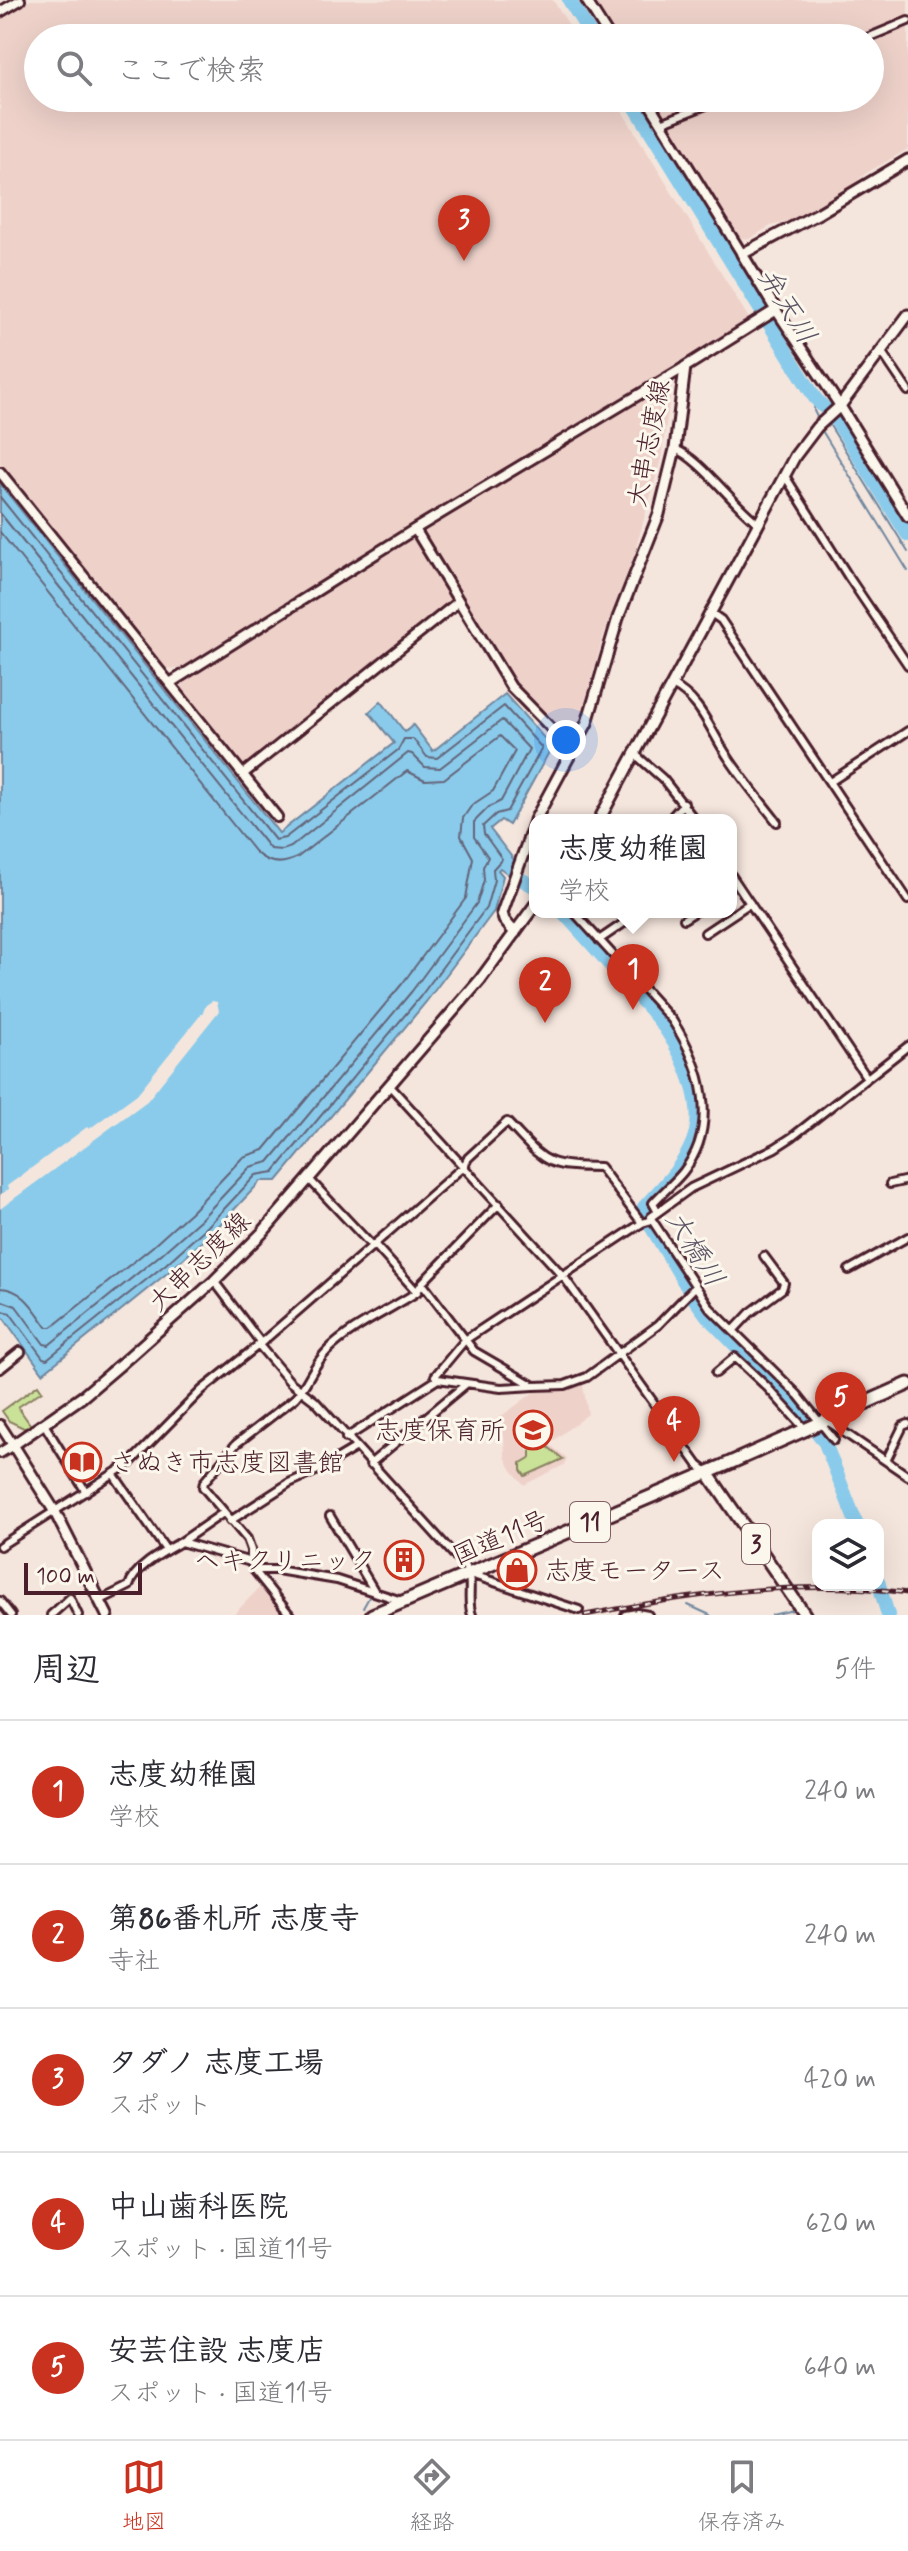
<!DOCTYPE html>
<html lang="ja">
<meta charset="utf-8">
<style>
body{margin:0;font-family:Mynerve,"Klee One",sans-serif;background:#f7f7f7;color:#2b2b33}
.controls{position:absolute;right:24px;bottom:24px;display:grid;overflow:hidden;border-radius:16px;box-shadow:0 8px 32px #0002}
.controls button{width:72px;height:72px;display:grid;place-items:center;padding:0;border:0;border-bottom:2px solid #e1e1e2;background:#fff;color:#2b2b33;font:40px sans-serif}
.scale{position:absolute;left:24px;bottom:20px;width:118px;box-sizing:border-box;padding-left:8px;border:4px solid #4a1f2b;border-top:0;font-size:22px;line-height:28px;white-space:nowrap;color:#4a1f2b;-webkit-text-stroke:6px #fbf7ec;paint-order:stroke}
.you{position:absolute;left:566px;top:740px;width:28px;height:28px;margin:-20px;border:6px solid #fff;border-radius:50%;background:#1a73e8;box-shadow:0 0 0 12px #1a73e833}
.badge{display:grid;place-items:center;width:52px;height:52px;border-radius:50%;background:#c8321e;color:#fff;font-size:26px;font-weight:700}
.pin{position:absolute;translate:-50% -66px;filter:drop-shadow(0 2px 4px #0008)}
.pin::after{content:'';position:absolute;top:42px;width:28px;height:24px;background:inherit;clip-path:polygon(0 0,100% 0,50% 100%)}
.popup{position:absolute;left:529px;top:814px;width:208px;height:104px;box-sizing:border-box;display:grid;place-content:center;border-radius:16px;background:#fff;filter:drop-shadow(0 2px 6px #0005);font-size:26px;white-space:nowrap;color:#7c7c81}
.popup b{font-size:30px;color:#2b2b33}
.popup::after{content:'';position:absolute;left:50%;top:100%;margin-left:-16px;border:16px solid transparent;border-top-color:#fff}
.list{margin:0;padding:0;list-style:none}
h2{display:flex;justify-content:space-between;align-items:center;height:104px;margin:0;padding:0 32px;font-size:34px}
h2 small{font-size:26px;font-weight:400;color:#7c7c81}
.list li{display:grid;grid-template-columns:52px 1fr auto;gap:24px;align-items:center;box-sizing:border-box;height:144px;padding:0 32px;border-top:2px solid #e1e1e2}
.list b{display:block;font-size:30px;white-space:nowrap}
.list p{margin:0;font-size:26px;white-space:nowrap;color:#7c7c81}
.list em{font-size:26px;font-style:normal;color:#7c7c81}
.icon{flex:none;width:44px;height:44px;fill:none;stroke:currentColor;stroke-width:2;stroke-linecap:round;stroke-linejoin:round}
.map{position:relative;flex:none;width:908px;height:1615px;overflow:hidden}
.search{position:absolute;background:#fff;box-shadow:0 8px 32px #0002;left:24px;right:24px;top:24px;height:88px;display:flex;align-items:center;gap:20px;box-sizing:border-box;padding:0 28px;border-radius:44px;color:#7c7c81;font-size:30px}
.sheet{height:824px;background:#fff}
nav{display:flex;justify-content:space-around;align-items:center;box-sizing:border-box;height:112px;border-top:2px solid #e1e1e2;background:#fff;font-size:22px;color:#7c7c81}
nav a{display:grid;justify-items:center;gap:4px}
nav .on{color:#c8321e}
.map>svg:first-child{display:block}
.built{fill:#eed2ca}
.green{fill:#cae298;stroke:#8a8062;stroke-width:2}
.water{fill:#8acbeb;stroke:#70869e;stroke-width:2}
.pier{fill:#f5e6dd}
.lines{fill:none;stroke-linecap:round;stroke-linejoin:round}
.shore{stroke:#646478;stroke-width:2}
.stream{stroke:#70869e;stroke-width:2}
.river{stroke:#8acbeb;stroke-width:14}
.minor-casing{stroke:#4a1f2b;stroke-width:12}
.tertiary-casing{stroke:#4a1f2b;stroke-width:14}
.secondary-casing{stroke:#4a1f2b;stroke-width:15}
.primary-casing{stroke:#4a1f2b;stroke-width:16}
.trunk-casing{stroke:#4a1f2b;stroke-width:17}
.minor{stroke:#fbf7ec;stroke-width:6}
.tertiary{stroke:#fbf7ec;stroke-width:8}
.secondary{stroke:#fbf7ec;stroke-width:9}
.primary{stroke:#fbf7ec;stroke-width:10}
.trunk{stroke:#fbf7ec;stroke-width:11}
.rail-casing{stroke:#4a1f2b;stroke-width:5}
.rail{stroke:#fbf7ec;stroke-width:2;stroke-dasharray:6;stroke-linecap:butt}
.labels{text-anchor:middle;stroke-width:6;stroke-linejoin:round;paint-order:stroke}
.shield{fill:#fbf7ec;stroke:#7f6065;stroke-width:2}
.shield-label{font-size:24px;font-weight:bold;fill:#4a1f2b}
.street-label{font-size:26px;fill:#4a1f2b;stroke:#fbf7ec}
.poi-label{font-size:26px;fill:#4a1f2b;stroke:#fbf7ec;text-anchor:end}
.water-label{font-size:28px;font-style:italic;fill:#5d5365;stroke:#fbf7ec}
</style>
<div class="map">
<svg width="908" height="1615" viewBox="0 0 908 1615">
<rect width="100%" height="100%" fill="#f5e6dd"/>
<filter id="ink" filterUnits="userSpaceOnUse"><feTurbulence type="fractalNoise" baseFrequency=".0125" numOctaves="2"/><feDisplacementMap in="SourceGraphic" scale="16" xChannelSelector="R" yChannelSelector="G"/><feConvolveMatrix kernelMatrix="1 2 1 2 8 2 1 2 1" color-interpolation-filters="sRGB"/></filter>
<g filter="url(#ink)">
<!-- built -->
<path class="built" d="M30,0h523l24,38h-539v60h576l136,222 -75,44 -14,95 -27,96 -30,79 -28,100 -3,2 -22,-12 -38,-44 -54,-84 -213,169 -7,-3 -58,-73 4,-12 -7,-8 -13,-1 -165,-205v-445z
M588,0h320v149l-43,25 -16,14 -60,33 -18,5 -22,13 -8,-1 -90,-140h219v-60h-258z
M583,1385l5,29 -39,30 18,14 -3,7 -40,20 -13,-16 -6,-12 -1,-20 -11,-15 44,-32z
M263,1584l24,31h-54z"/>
<!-- green -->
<path class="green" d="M38,1385l4,6 -24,16 14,20 -4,3 -19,-9 -7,-10z
M548,1439l-1,7 16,13 -38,17 -4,-6v-7l10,-6v-16z"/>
<!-- water -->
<path class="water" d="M0,484l279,349 115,-90 -25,-31 12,-11 24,31 8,-7 20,26 72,-57 39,44 10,5 -45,82 -8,-5 -11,9 24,31 -6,14 -8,-6 -2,2 5,6 -9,35 -68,91 -149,179h-16l-48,51 -42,38 -128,103 -43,-60z"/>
<!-- pier -->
<path class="pier" d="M212,1001l5,1 2,9 -72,90 -147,108v-14l8,-6 -1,-3 80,-59 2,2 48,-35 66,-82 3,-7z"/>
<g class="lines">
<!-- shore -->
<path class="shore" d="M0,497l275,343 10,-2 113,-88 6,-11h9l14,18 10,1 67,-52 38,42 -35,63 -11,3 -13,12 1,8 18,25 -9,10 1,11 -8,28 -66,89 -146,175 -18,3 -48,51 -42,38 -119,95 -4,-1 -33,-45 -10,-3
M0,513l270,336 12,1 9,-3 117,-94 4,1 13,13 15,1 62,-48 27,29 -28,52 -12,6 -15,15v15l14,20 -5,10 1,13 -7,23 -65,88 -143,171 -19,5 -49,52 -42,37 -110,89 -5,-1 -28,-38 -16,-6
M0,532l254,319c13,13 28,15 44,6l109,-86 18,9 19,-1 56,-43 15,15 -22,40 -21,14 -9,13 -2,18 12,22 -7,40 -64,86 -138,166 -21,7 -51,54 -40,36 -100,80h-5c-13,-18 -23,-38 -47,-39"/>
<!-- stream -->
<path class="stream" d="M815,398l-1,13 4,8
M816,399l8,16
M829,424l79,128
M821,429l87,142
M688,1605l22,10
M363,1608l9,-16
M772,1615l21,-5"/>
<!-- river -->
<path class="river" d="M569,0l24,38
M630,98l185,300 22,23 71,114
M511,866l8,12 16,9
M563,912c22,24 44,49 65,74 14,15 30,30 40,47 17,26 35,67 28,99 -7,29 -32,54 -52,75l-1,6 50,84 15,20 101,104 16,22 32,82
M878,1581l10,34"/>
<defs>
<path id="minor" d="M867,38l41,-17
M661,123l63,-25
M881,351l27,40
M675,449c26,10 57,55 84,75
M785,476l63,100 60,89
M711,613l10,7 187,280
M672,685c30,15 38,46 56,72 15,23 32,43 49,65
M636,755l27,24 32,41
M830,782l78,-51
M669,820l15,-17
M731,875l136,203
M574,912l98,108c30,46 48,105 11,152 -9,11 -21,21 -30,31l5,9
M684,919l11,-7
M705,933l45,-30
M599,940l41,-28
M389,1085l175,192 134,188 9,7
M309,1179l64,68
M890,1184l18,-4
M652,1220l58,88 88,87 36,45
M375,1245l42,47
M849,1270l59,-33
M214,1281l47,62
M422,1283l77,-79
M733,1331l17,-18 32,-24 2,-6 -20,-27
M258,1344l32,38 25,19 151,167c8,16 0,31 6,47
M716,1373l19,-16 32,30 38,42
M438,1379l63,9 33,-2
M826,1420l82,56
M44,1424l42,68
M346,1438l92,-59 -3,-3 30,-36 177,-117 10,-3 -1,-3 40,-29 84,-40 17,-11 116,-91
M886,1461l17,-35 5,-2
M370,1464l96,-80
M114,1475l52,75
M330,1516l45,76
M230,1521l59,-38 29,-13 37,-22
M181,1542l42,-29
M0,1546l130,-83 72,-73 59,-47 203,-177 4,-8 39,-36c38,39 35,45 93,45l42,56
M254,1570h23l60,10 68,22
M473,1575l106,35
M0,1601l11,14
M99,1601l30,-15c5,-19 36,-35 52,-44l70,20
M51,1615l19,-17 8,17
M290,1615l-36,-45 -3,-8v-12l-4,-11 -44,-52 1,-5 32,-38 59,-46c13,-14 18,-33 32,-47 24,-24 61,-40 90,-59l5,-9 52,68 60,35 31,-1 22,-8 71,-52 37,-38
M625,1615l12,-2 11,2"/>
<path id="tertiary" d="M586,0l24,38
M0,12l20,-12
M646,98l96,156
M776,310l64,96
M0,472l277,345
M415,529l96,158 43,44 24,12
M170,683l245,-154 270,-162
M243,774l215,-172
M0,1368l20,-16
M0,1425l13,20 -13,8"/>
<path id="secondary" d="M840,406l68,110
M535,820l52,-97 31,-105 41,-104 16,-65 10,-82 91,-57 -34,-56 77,-41 89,-53
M599,820l196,-364 22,-29 23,-21 68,-91
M515,933l-11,-13 -2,-7 33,-92
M107,1615l-52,-103 -42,-67 69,-48 40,-34 92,-82 48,-48 218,-253 55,-75"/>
<path id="primary" d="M707,1472l98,143"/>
<path id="trunk" d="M372,1615l351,-149 185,-82"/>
</defs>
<!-- minor casing -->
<use href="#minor" class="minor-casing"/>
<!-- tertiary casing -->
<use href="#tertiary" class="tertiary-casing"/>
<!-- secondary casing -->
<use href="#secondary" class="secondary-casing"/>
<!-- primary casing -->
<use href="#primary" class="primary-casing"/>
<!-- trunk casing -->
<use href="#trunk" class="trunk-casing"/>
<!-- minor -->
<use href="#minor" class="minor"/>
<!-- tertiary -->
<use href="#tertiary" class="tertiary"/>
<!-- secondary -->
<use href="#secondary" class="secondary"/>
<!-- primary -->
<use href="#primary" class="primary"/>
<!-- trunk -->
<use href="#trunk" class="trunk"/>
<defs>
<path id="rail" d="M585,1615c106,-21 215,-36 323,-22"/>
</defs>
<!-- rail casing -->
<use href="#rail" class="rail-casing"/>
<!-- rail -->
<use href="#rail" class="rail"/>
</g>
</g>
<!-- icons -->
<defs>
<symbol id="school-ring" viewBox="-11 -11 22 22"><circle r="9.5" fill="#fbf7ec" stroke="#c8321e" stroke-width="1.5"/><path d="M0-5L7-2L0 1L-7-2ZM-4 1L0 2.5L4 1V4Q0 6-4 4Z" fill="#c8321e"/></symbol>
<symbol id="library-ring" viewBox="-11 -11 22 22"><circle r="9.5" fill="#fbf7ec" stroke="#c8321e" stroke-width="1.5"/><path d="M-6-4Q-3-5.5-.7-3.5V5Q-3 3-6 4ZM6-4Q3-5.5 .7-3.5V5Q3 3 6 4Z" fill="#c8321e"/></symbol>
<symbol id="building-ring" viewBox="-11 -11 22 22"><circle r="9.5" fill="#fbf7ec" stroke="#c8321e" stroke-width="1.5"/><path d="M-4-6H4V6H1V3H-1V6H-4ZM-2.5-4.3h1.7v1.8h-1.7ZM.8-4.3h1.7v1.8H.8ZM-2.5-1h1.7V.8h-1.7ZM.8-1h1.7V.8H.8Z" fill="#c8321e"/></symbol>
<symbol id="shop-ring" viewBox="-11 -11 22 22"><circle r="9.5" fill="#fbf7ec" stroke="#c8321e" stroke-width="1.5"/><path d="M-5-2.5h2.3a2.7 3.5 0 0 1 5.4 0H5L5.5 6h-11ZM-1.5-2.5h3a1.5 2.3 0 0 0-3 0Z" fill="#c8321e"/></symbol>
</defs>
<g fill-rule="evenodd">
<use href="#school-ring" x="511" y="1408" width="44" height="44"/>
<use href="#library-ring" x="60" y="1440" width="44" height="44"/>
<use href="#building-ring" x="382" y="1538" width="44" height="44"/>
<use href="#shop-ring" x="495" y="1548" width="44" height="44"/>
</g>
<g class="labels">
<!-- shield labels -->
<g class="shield">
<rect x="570" y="1502" width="40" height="40" rx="6"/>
<rect x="742" y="1524" width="28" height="40" rx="6"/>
</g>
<g class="shield-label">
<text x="590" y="1530">11</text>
<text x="756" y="1552">3</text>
</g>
<!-- street labels -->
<g class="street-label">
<text transform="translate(648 443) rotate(-79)" y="9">大串志度線</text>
<text transform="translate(199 1261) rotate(-44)" y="9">大串志度線</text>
<text transform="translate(500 1537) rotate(-23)" y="9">国道11号</text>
</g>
<!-- poi labels -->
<g class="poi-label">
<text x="505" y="1439">志度保育所</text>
<text x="110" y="1471" text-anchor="start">さぬき市志度図書館</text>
<text x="376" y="1569">ヘキクリニック</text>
<text x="545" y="1579" text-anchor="start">志度モータース</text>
</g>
<!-- water labels -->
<g class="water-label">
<text transform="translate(788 305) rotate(58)" y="10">弁天川</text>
<text transform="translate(696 1248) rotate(58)" y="10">大橋川</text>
</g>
</g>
</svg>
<div class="controls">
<button><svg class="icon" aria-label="layers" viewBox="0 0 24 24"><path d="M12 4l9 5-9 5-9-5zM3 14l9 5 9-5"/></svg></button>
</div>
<div class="scale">100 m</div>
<div class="you"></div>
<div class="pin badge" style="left:633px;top:1010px">1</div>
<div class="popup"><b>志度幼稚園</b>学校</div>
<div class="pin badge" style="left:545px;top:1023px">2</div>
<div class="pin badge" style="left:464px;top:261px">3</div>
<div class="pin badge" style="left:674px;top:1462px">4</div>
<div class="pin badge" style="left:841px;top:1438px">5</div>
<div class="search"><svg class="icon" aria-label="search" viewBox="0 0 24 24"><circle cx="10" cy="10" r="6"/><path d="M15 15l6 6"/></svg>ここで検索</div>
</div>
<section class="sheet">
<h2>周辺<small>5件</small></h2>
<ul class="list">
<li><span class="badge">1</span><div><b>志度幼稚園</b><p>学校</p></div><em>240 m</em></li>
<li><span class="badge">2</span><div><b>第86番札所 志度寺</b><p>寺社</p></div><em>240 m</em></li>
<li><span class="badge">3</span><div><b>タダノ 志度工場</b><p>スポット</p></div><em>420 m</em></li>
<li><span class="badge">4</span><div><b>中山歯科医院</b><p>スポット · 国道11号</p></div><em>620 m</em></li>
<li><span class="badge">5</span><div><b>安芸住設 志度店</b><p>スポット · 国道11号</p></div><em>640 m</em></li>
</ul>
</section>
<nav>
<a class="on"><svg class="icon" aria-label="map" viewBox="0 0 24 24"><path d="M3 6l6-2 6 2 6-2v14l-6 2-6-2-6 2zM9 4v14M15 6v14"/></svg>地図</a>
<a><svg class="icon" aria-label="directions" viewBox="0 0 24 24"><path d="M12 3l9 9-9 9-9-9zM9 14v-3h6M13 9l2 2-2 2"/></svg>経路</a>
<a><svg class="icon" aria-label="saved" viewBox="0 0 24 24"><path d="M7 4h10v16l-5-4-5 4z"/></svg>保存済み</a>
</nav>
